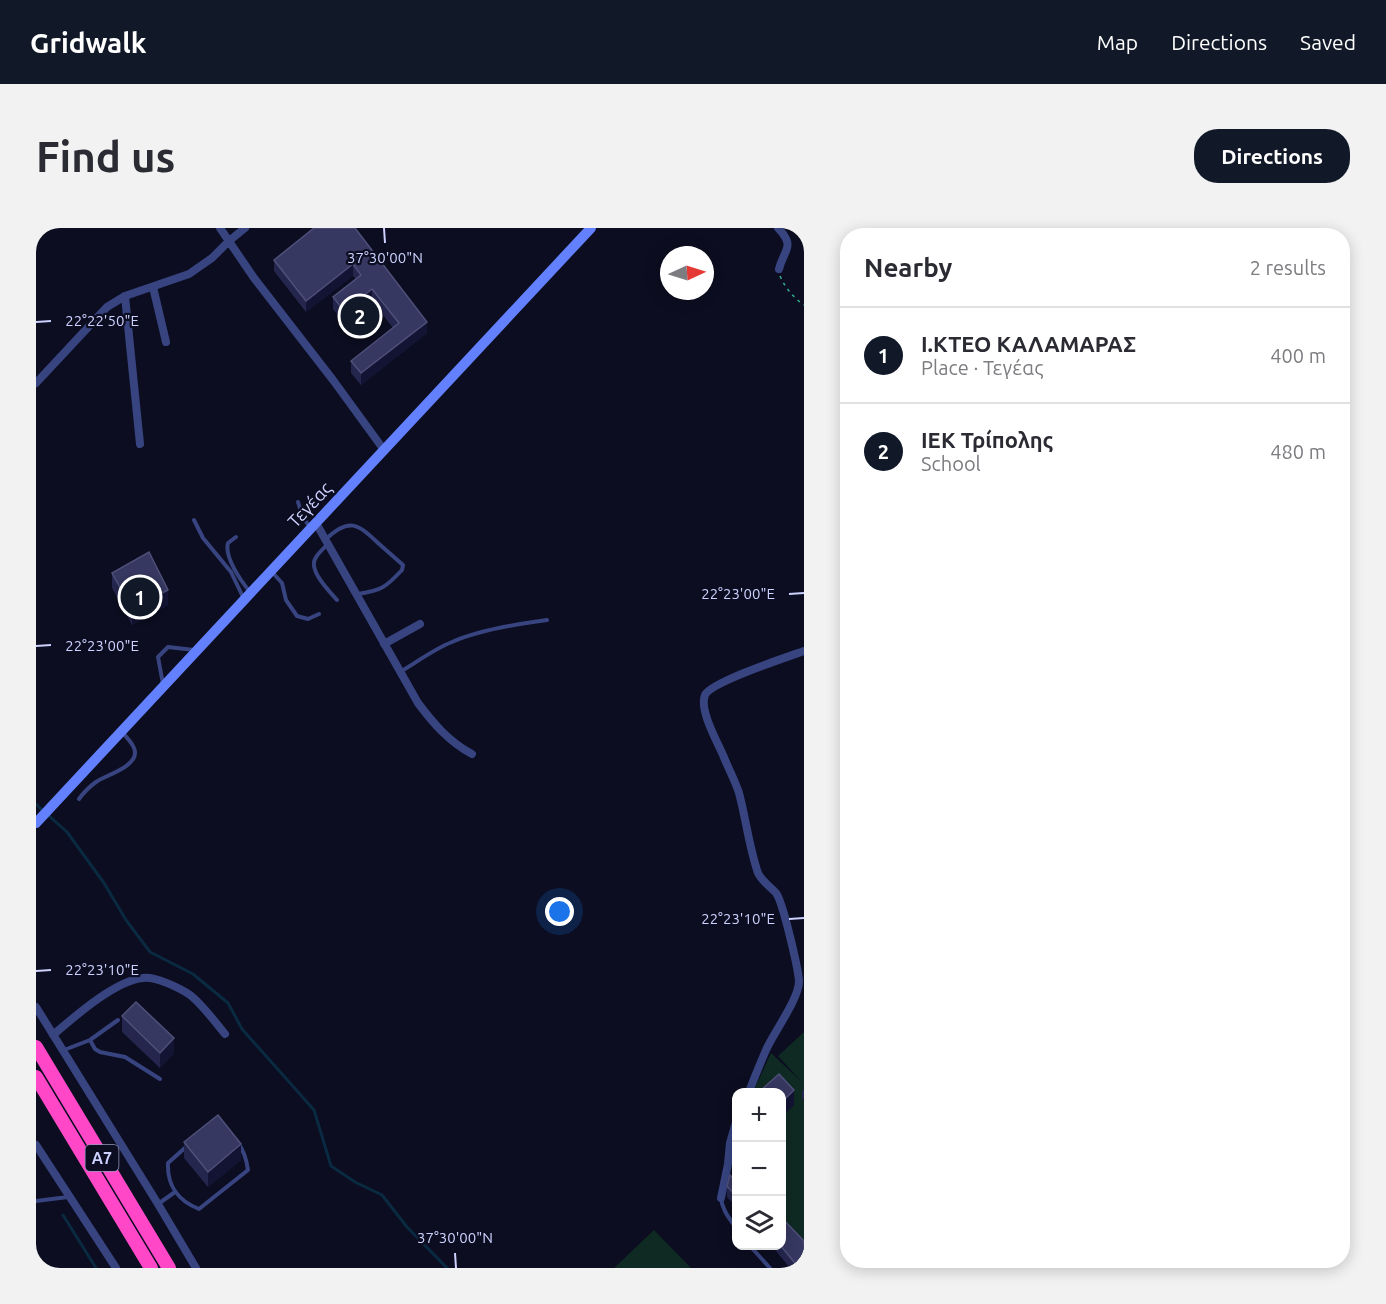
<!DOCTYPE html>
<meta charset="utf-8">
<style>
body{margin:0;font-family:Ubuntu,sans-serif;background:#f2f2f3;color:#2b2b33}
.controls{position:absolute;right:18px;bottom:18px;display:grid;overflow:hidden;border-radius:12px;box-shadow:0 3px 15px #0003}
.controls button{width:54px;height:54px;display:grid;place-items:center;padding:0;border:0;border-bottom:2px solid #e1e1e2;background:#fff;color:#2b2b33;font:30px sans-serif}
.compass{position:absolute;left:624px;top:18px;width:54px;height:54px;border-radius:50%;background:#fff;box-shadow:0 3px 15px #0003;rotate:86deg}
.you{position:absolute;left:524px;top:684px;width:21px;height:21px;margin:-15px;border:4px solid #fff;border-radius:50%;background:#1a73e8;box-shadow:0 0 0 9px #1a73e833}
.badge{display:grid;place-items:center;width:39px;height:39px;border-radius:50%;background:#111827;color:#fff;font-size:20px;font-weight:700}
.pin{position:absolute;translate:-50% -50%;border:3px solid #fff;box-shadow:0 2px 6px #0006}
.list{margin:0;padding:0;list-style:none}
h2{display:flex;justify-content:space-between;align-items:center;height:78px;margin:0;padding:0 24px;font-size:26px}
h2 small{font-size:20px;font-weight:400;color:#7c7c81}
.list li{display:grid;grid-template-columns:39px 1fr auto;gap:18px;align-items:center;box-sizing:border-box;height:96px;padding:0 24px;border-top:2px solid #e1e1e2}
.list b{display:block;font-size:22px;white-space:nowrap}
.list p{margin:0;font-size:20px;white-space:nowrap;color:#7c7c81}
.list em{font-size:20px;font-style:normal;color:#7c7c81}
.icon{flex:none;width:33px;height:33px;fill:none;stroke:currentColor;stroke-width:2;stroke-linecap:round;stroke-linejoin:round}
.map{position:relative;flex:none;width:768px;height:1040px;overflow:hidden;border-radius:24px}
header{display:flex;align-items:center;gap:36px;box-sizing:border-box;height:84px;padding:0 30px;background:#111827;color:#fff}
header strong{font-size:28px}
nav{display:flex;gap:33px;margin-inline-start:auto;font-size:21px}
.intro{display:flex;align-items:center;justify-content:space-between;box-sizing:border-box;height:144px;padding:0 36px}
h1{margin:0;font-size:42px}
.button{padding:15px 27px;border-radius:24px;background:#111827;color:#fff;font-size:21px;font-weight:700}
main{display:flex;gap:36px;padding:0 36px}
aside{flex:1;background:#fff;border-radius:24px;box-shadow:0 3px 15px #0003}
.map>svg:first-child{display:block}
.green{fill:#0f2a23}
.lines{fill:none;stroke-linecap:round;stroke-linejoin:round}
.stream{stroke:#0a2a41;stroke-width:3}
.path{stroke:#2cb38d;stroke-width:1.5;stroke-dasharray:3 4.5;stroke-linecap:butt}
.lane{stroke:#374480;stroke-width:4}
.street{stroke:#374480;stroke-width:8}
.secondary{stroke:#6381ff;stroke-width:10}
.highway{stroke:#ff47c7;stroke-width:14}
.wall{fill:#25264e}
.shaded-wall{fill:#131434}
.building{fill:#373861;stroke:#4e507a;stroke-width:1.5}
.ticks{fill:none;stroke:#ccd1ff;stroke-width:2}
.labels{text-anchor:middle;stroke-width:4.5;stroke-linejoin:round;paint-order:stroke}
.shield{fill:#0c0d20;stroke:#9296bc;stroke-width:1.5}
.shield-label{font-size:16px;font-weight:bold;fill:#ccd1ff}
.street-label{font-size:18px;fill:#ccd1ff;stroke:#0c0d20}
.ticks-label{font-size:15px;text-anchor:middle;fill:#ccd1ff;stroke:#0c0d20;stroke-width:4.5;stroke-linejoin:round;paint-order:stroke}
</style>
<header>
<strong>Gridwalk</strong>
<nav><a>Map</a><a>Directions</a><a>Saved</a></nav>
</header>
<div class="intro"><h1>Find us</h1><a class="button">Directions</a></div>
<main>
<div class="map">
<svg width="768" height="1040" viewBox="0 0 768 1040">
<rect width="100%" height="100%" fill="#0c0d20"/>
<!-- green -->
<path class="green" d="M768,804v64l-2,2 2,2v152l-22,-23v-112l11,-12 -14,-16 -4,3h-22l18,-39 31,29 -24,-26z
M618,1002l37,38h-77z"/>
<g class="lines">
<!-- stream -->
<path class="stream" d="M0,576l7,7
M12,587l19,17 37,51 22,37 24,32 43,22 35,29 14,26 72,81 17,56 24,16 27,13 25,32 40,41
M27,987l33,53"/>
<!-- path -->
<path class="path" d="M744,48c6,13 13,21 24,29"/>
<!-- lane -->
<path class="lane" d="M262,274l5,16 8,10
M158,292l9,18 28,34 12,25
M200,309l-8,6c-4,14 13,38 22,49
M290,311c23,-22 32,-15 52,4 8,7 17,15 25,22l-1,5c-17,18 -20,20 -44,24
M292,316c-4,4 -10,9 -13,15 -6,12 14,32 22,41
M236,344l10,11 4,17 11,16 11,3 11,-5
M364,444c17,-10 34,-23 52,-30 27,-12 65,-18 95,-22
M127,456l-5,-27 10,-10 26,3
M43,571c5,-7 10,-12 17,-17 10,-7 40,-15 39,-30 0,-7 -9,-15 -13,-20
M54,812l5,9 5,3 25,5 35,22
M28,822l26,-10 28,-20
M177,895c21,9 32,24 35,47l-49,39c-21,-8 -32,-24 -31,-46z
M685,970c1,12 9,21 15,30
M0,973l32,-4
M122,976l17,-12
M714,1018l20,22"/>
<!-- street -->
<path class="street" d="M184,0l34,50 79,102 51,70
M742,0c18,19 6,21 1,41
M117,59l13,55
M89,68l15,148
M0,155l71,-76 18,-11 64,-22 23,-16 17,-17 16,-13
M280,295l102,180c15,20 31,39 54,51
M348,416l36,-20
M0,779l122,197 38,64
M17,807c21,-18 63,-55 90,-57 12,-2 37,10 47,17 11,8 26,28 35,39
M713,864c5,-14 11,-28 17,-42 8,-18 33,-51 33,-69 -1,-13 -16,-79 -23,-88 -6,-7 -14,-11 -18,-20 -9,-26 -12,-54 -19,-80 -4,-13 -11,-25 -16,-38 -6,-14 -24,-45 -18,-60 6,-13 82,-38 99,-44
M0,917l80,123
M685,970l7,-34 2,-21 6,-21"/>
<!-- secondary -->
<path class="secondary" d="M0,595l555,-595"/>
<!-- highway -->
<path class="highway" d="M0,819l133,221
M0,849l115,191"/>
</g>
<!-- wall -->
<path class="wall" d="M278,0l113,105 -66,52 -10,-12v-12l42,-33 -21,-27 -28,22 -11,-14v-12l23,-18 -3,-3 -47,36 -32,-41v-11z
M76,345l56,32 -36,20 -20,-37z
M86,788l52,37 -14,15 -38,-36z
M768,861v11l-2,-2v-7z
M148,914l57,18 -33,27 -24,-29z
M700,951v28l-9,-10v-11z
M735,1017h11l22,23h-14z"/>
<!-- shaded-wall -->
<path class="shaded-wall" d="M317,36v12l-47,36v-11z
M336,61v12l-28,22v-12z
M391,94v11l-66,52v-12z
M132,362v15l-36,20v-16z
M138,810v15l-14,15v-15z
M758,862v15l-12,12v-15z
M205,916v16l-33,27v-15z"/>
<!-- building -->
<path class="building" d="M278,0h41l72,94 -66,51 -10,-12 48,-38 -27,-34 -28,22 -11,-14 28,-22 -8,-11 -47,37 -32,-41z
M113,324l19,38 -36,19 -20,-36z
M100,774l38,36 -14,15 -38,-37z
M743,846l15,16 -12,12v-10h-23z
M182,887l23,29 -33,28 -24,-30z
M694,947l5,5 1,-1v17l-9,-10z
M746,990l22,23v27h-5l-19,-23h2z"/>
<!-- ticks -->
<path class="ticks" d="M348,0l1,15M0,94l15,-1M753,366l15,-1M0,418l15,-1M753,691l15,-1M0,743l15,-1M419,1025l1,15"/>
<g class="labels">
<!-- shield labels -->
<rect class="shield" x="49.5" y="917" width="33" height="26" rx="4.5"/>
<g class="shield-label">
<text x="66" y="936">Α7</text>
</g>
<!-- street labels -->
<g class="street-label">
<text transform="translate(274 277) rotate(-47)" y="6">Τεγέας</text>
</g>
</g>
<g class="ticks-label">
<text x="349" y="35">37°30'00"N</text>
<text x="66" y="98">22°22'50"E</text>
<text x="702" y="371">22°23'00"E</text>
<text x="66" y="423">22°23'00"E</text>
<text x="702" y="696">22°23'10"E</text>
<text x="66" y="747">22°23'10"E</text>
<text x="419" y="1015">37°30'00"N</text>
</g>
</svg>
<div class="controls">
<button>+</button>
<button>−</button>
<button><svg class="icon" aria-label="layers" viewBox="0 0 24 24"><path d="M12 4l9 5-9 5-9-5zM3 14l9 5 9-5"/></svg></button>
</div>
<svg class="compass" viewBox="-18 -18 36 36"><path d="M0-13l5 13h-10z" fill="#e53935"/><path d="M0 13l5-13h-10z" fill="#7c7c81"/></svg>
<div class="you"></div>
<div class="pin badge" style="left:104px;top:369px">1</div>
<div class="pin badge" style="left:324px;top:88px">2</div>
</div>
<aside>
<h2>Nearby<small>2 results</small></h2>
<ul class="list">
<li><span class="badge">1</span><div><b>Ι.ΚΤΕΟ ΚΑΛΑΜΑΡΑΣ</b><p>Place · Τεγέας</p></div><em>400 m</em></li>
<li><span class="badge">2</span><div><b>ΙΕΚ Τρίπολης</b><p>School</p></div><em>480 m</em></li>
</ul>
</aside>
</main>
